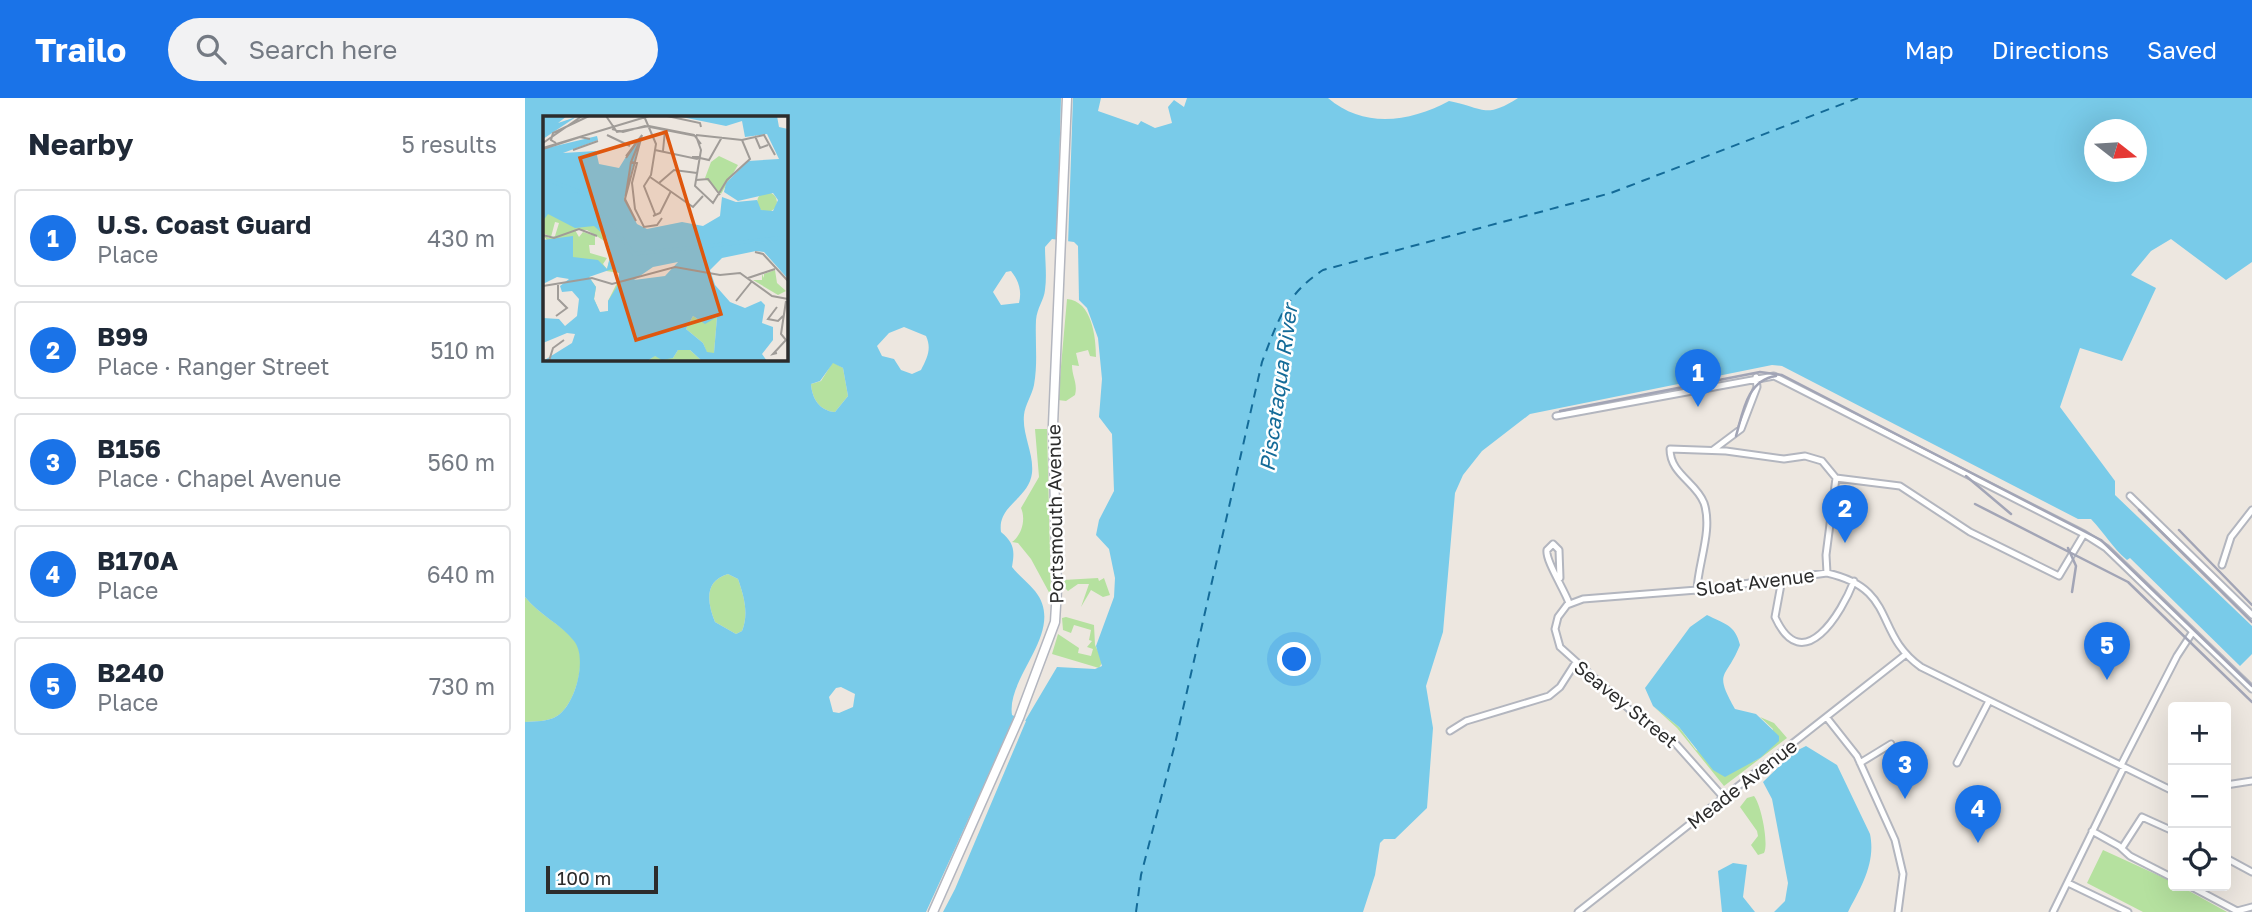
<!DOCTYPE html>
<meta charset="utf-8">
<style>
body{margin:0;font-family:"Golos Text",sans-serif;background:#f2f2f3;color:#1f2937}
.controls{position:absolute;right:21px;bottom:21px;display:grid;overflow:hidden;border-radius:7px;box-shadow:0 7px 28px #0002}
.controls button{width:63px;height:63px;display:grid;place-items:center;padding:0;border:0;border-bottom:2px solid #e0e1e3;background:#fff;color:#1f2937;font:35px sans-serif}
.compass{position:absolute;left:1559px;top:21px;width:63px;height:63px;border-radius:50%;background:#fff;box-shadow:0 7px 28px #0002;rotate:107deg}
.scale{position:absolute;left:21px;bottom:18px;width:112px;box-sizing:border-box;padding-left:7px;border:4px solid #2c2c2c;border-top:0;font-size:19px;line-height:24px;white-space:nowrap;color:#2c2c2c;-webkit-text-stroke:5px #fff;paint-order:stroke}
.you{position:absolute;left:770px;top:562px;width:24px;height:24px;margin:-18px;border:5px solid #fff;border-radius:50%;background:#1a73e8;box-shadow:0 0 0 10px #1a73e833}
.badge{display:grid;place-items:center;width:46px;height:46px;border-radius:50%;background:#1a73e8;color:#fff;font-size:23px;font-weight:700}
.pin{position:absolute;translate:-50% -58px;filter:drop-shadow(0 2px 4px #0008)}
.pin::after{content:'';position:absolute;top:37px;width:24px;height:21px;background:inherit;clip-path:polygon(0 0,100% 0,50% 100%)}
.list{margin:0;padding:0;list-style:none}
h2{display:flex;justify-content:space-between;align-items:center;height:91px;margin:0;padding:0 28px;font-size:30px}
h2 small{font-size:23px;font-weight:400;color:#747a83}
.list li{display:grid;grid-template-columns:46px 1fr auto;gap:21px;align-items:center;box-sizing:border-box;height:98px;margin:0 14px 14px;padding:0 14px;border:2px solid #e0e1e3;border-radius:7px}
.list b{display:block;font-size:26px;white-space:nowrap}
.list p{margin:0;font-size:23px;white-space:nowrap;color:#747a83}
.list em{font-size:23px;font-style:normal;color:#747a83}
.icon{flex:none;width:38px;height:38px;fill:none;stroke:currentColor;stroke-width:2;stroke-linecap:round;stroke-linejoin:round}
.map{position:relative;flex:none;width:1727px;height:814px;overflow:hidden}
header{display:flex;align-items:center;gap:42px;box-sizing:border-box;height:98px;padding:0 35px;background:#1a73e8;color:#fff}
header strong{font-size:33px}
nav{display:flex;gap:38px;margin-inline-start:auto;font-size:24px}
.search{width:490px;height:63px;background:#f2f2f3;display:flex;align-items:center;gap:18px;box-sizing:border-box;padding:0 24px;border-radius:38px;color:#747a83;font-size:26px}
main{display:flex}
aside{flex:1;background:#fff}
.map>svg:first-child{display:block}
.green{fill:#b5e19f}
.water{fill:#79cbe9;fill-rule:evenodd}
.pier{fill:#ede7e0}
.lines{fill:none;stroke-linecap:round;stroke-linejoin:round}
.ferry{stroke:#146b98;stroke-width:2;stroke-dasharray:9 7;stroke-linecap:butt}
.street-casing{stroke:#b3b6bf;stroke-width:9}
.secondary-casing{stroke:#b3b6bf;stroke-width:11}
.street{stroke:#fff;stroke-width:5}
.secondary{stroke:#fff;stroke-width:8}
.rail{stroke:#a2a5b6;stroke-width:2.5}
.labels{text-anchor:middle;stroke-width:5;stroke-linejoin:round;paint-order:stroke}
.street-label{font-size:19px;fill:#2c2c2c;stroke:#fff}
.water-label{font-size:21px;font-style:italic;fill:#146b98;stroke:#fff}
.inset-river{fill:none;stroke:#79cbe9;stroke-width:3.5}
.inset-road{fill:none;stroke:#a09c98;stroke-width:2}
.view{fill:#df570e;fill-opacity:0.15;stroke:#df570e;stroke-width:3.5}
.inset-edge{fill:none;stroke:#2c2c2c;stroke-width:3.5}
</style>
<header>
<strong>Trailo</strong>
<div class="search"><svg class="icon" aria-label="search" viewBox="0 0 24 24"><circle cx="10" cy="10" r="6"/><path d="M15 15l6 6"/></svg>Search here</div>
<nav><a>Map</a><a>Directions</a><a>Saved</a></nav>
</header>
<main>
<aside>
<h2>Nearby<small>5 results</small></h2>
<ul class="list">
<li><span class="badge">1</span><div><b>U.S. Coast Guard</b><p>Place</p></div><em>430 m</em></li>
<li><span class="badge">2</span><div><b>B99</b><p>Place · Ranger Street</p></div><em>510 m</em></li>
<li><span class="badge">3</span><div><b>B156</b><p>Place · Chapel Avenue</p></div><em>560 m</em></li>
<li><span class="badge">4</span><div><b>B170A</b><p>Place</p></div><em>640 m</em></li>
<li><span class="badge">5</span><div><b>B240</b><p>Place</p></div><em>730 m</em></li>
</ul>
</aside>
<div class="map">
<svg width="1727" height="814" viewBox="0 0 1727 814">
<rect width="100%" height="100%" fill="#ede7e0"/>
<!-- green -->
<path class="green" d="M542,201c25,2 29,38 29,58l-6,-1 -2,-6 -12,3 3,13 -7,-1c0,12 6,18 3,30l-9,6 -8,-1z
M308,264l10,6 5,28 -13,16c-15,-1 -23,-13 -24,-28l10,-3z
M510,331h12l4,167 -20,-37 -13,-16 -6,-1c10,-7 14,-23 9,-34l18,-31z
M203,476l10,5c6,17 11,35 4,52l-6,3 -21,-12c-8,-20 -11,-41 13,-48z
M573,480l1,3 5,-3 6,17 -7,2 -12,-7 -10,17 8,-23h-11l-10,7 -6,-6 1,-5z
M0,499c14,18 36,27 50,44 13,17 0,65 -18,75 -9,6 -22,5 -32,6z
M541,519l28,8 1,20 8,16 -4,7 -47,-14 6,-20 21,14 -1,5 13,3 2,-7 -6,-2 5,-6 -3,-1 2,-10 -17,-5 -3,8 -8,-3 -1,-12z
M1128,608l26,21 17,23 56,12 8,-4 13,-29 -13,-12 14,6 13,15 -63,48 -47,-58z
M1229,698c7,8 15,48 10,57l-6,2 -7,-10 7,-9 -1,-5 -17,-24 7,-9z
M1578,752l70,32v4h7l47,26h-84l-56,-29z"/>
<!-- water -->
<path class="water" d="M0,0h576l-3,13 40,14 3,-4 14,7 17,-5 -4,-16 6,-7 10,7 3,-9h141c36,31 82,24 121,3 34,6 35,19 69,-3h734v164l-26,18 -55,-41 -20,12 -20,24 25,13 -34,73 -42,-13 -20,59 55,74v14l137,131v28l-12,12 -110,-108 -3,2c-16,-14 -21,-25 -36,-41h-13l-296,-153 -10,-1 -242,49 -48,37 -19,24 -8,18 -12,139 -17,54 7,42 -6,80 -32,31h-11l-4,4 -5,32 -12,37h-838v-190c10,-1 23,0 32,-6 18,-10 31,-58 17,-75 -13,-17 -35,-26 -49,-44zM19,19h242v242h-242zM1570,32h42v42h-42zM527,141l22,3 4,4 1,54 8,8 11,30 4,41 -3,38 13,17 2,57 -15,29 -3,15 13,14 6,29 -1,19 -18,49 6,20 -7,3 -38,-2 -32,54 -13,-6c-6,-39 55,-84 23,-124 -7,-9 -16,-15 -23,-24 3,-17 2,-24 -11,-35 -4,-27 28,-33 31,-59 2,-20 -10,-38 -8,-58 1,-10 8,-20 10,-30 4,-22 1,-43 2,-65 1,-12 8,-20 9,-30 2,-14 0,-30 0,-43zM486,173c8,10 11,20 8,32l-18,2 -8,-13 13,-20zM379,229l22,9c6,13 1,22 -5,34l-9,4 -11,-4 -7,-11 -12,-3 -5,-10 12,-13zM308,265l10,5 5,28 -13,16c-15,-1 -23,-13 -24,-28l9,-3zM203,476l10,5c6,17 11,35 4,52l-6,3 -21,-12c-8,-20 -11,-41 13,-48zM316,589l14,7 -2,13 -14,6 -6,-1 -4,-15 7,-9z
M1182,517c17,9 28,9 33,30 -14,35 -27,25 -5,64l21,5 23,22v5l-19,17 -35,19 -12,-7 -34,-43 -26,-21 -8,-18 45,-61z
M1281,648l31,19 33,69c6,29 -9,53 -22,78h-74l11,-11 3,-18 -16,-84 -9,-17 31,-30z
M1208,765l14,2 -4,32 12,15h-33l-4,-41z"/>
<!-- pier -->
<path class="pier" d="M536,0h12l-5,147 -11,-2z
M490,619l11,4 -71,168 -12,23h-17z"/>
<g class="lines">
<!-- ferry -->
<path class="ferry" d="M611,814l5,-37 34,-131 87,-382c16,-41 23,-67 61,-92l288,-77 247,-95"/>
<defs>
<path id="street" d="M1031,318l218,-40 310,158
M1188,352l28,-21 16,-42 -1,-10
M1605,398l122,119
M1697,467l9,-28 21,-27
M1302,475l-1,-18 10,-77
M1035,480l-1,-28 -6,-6 -6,6c-2,10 17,39 22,53
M1257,481l-7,38c28,62 67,-5 79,-36
M1172,492c1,-27 16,-60 7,-87 -8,-21 -34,-29 -34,-54l56,2 58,8 21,-3 17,5 14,17 64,8 70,46 89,44 25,-42 22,14 146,141
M1302,620l30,38 38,84 8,34 -5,38
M925,633l16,-10 83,-25 11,-9 16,-25
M1335,665l31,-19
M1432,665l32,-62
M1596,667l56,-109 15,-23
M1701,687l26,-4
M1199,700l-49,-55 -46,-34 -69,-62 -5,-18 3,-12 9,-12 16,-6 114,-9 130,-17c71,16 46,60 94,94l252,124
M1567,733l27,15 11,10 43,22
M1597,750l20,-31 31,14
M1701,760l26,14
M1543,785l60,29
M1665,788l47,25 15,-4
M1053,814l327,-257
M1528,814l71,-145"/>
<path id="secondary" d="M408,814l86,-194 36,-96 2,-33 -4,-164 14,-327"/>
</defs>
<!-- street casing -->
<use href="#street" class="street-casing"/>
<!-- secondary casing -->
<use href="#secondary" class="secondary-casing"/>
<!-- street -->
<use href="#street" class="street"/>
<!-- secondary -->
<use href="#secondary" class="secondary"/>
<!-- rail -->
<path class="rail" d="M1035,313l200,-39 22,3 319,165 151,146
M1211,338c7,-24 11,-56 40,-60
M1441,378l45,38
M1450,406l153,78 124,120
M1614,412l113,112
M1654,432l73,75
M1543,450l8,18 -4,26"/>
</g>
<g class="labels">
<!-- street labels -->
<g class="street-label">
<text transform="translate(530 416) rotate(-91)" y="7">Portsmouth Avenue</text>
<text transform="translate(1230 484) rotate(-7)" y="7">Sloat Avenue</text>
<text transform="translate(1101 606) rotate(39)" y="7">Seavey Street</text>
<text transform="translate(1217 686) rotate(-38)" y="7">Meade Avenue</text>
</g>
<!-- water labels -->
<g class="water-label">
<text transform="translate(754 290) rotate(-82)" y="7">Piscataqua River</text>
</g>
</g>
<!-- overview -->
<g transform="translate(18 18)">
<rect width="245" height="245" fill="#ede7e0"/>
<path d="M176,40l19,9 -17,29 -16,-16 6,-16zM214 86a10 10 0 1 1 20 0a10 10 0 1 1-20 0ZM0,90l58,22 18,45 -19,-3 -11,7 7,10 -2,12 6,14 8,-2v-10l11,-22v28l-19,9 -57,-76h4l-4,-5 6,3 6,-2 4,-13 -4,-1 -4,15 -8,-4zM32,114h12l19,12 5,11 -4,16 -4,-5 4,-6 -17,-5 -1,-8h6v-9l-12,-4 -4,5zM232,154l2,13 9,8 -8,4 -25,-15h9v-6l2,4v-4zM150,200l9,6 15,-5 -3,36h-7l-4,-10 -17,-14zM135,234h12l12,11h-54l6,-5 19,2z" fill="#b5e19f" fill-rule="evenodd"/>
<path d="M0,0h24l-9,7 18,-6 -33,22zM134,0h100l2,11 9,2v150l-24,-27 -8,-1 -34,7 -12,12 5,15 15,17 15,6 16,-7 4,4 -3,18 11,4v13l-11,14 5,7h-65l-12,-11h-12l-5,8 -11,2 -7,-4 -8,5h-104l29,-18 3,-9 -8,-1 -24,10v-25l16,1 6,7 12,-10 2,-17 -7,-8 -10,1 -2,-6 9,-7 -12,-2 -14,7v-44l30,-4v21l25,3 9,9 4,-16 -5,-16 -12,-11 -19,2 -27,-14 -5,7v-72l54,-13 1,4 -35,13 33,-2 3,13 20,4 18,-29 3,2 -16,58 13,25 10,5 35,-7 21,4 17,-10 2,-19 14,5 21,-2 4,10 12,1 5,-11 -5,-7 -35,8 -14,-9 2,-9 22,-22 31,-2 -12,-25 -22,3 -3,-16 -16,5zM135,146l-13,14 -31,4 19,-13zM69,153l7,4 -1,12 -10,16v10l-8,1 -6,-13 2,-12 -7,-10zM150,200l12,8 12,-7 -3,36 -7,-1 -4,-9 -17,-14z" fill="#79cbe9" fill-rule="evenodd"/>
<path class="inset-river" d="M0,62l45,17 46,59 154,-17"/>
<path class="inset-road" d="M63,0l11,16 32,-6 45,9 7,9M101,0l12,28 -5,31 -7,11 11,28M124,0l33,7 1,4M69,13l11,3 22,-6 51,10 5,14 -6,36 18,17 14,-23 23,-21 -8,-19M64,19l23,11M99,19l-11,27 6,1 -5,20 3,26 9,18 13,-2 5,-7M153,19l46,5 22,-5 11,20M212,20l5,12 8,-3M0,27l39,-27M13,27l-5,-3 2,-7 36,-17M0,32l106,-32M0,33l37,-12 10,2M30,34l25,-9M112,34l42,9 2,-2h-7M120,35l2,-21M83,40l16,-21 -17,64 11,22M83,42l16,-23M157,42l9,2 13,-23M88,46l-6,38 11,21M107,61l43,30 10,-11M153,64l12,-1 12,16M116,67l15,-13 23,3M110,100l7,-3 11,-22M0,119l11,3 25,-9 18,7M212,136l8,2 25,27M205,162l27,-9M0,170l49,-8 20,6 63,-17 45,8 20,-2 32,23 16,3M193,185l16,-20M234,191l-9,12 10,2 5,-5M13,200l11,-8 -9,-9v-16M234,237l-4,1 13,-14 -5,-6 5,-33M6,245l4,-13 11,-8"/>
<path class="view" d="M123,16l55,182 -85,26 -56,-182z"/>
<rect width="245" height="245" class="inset-edge"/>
</g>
</svg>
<div class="controls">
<button>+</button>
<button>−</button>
<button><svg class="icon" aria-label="locate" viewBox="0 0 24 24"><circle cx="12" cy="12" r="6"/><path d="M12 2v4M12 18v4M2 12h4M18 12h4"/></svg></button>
</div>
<svg class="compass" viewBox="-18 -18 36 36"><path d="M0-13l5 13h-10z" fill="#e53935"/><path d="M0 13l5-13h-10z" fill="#747a83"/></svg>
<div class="scale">100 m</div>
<div class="you"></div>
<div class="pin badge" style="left:1173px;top:309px">1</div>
<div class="pin badge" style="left:1320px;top:445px">2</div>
<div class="pin badge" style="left:1380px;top:701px">3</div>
<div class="pin badge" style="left:1453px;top:745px">4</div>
<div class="pin badge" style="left:1582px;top:582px">5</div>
</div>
</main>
